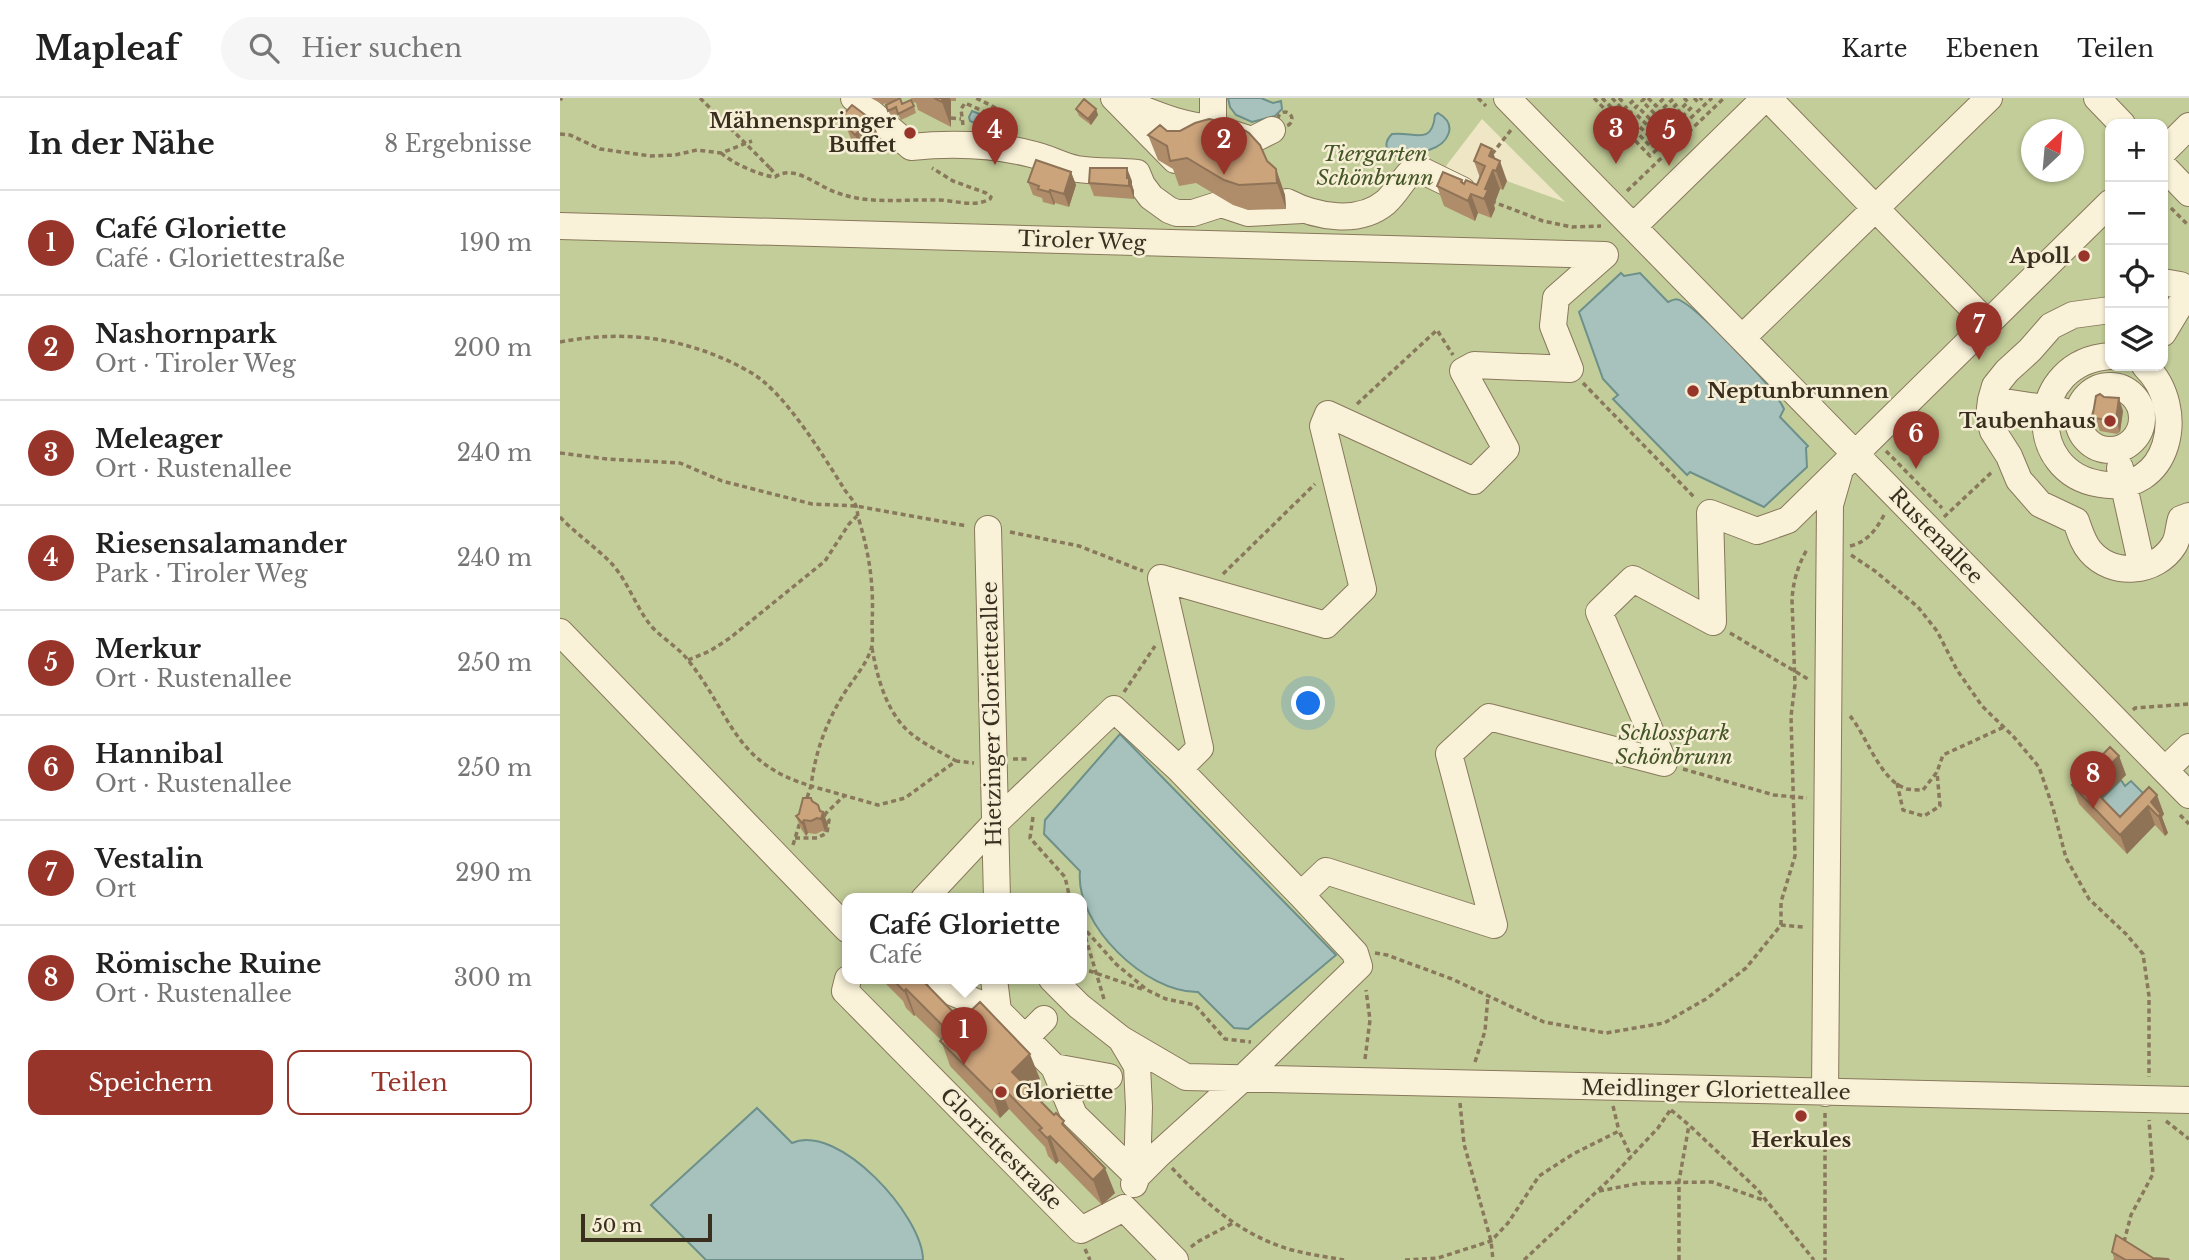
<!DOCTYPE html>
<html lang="de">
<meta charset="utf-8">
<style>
body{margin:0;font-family:"Libre Baskerville",serif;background:#f6f6f6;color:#222}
.controls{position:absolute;right:21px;top:21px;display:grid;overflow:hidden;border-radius:14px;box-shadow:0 2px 5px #0004}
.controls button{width:63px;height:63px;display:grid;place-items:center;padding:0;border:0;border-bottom:2px solid #e0e0e0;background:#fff;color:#222;font:35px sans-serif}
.compass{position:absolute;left:1461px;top:21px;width:63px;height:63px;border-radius:50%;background:#fff;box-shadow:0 2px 5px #0004;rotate:26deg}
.scale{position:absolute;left:21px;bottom:18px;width:131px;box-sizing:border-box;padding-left:7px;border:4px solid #3a2e1f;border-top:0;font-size:19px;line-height:24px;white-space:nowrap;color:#3a2e1f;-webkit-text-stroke:5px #f6efd5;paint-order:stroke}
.you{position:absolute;left:749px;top:606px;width:24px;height:24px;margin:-18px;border:5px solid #fff;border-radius:50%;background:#1a73e8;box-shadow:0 0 0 10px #1a73e833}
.badge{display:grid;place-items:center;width:46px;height:46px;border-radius:50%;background:#98352b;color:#fff;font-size:23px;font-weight:700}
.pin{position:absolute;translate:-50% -58px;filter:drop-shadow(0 2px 4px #0008)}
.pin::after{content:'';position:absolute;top:37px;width:24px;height:21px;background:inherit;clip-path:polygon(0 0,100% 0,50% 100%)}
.popup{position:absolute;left:282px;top:795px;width:245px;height:91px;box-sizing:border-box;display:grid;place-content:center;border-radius:14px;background:#fff;filter:drop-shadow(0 2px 5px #0005);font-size:23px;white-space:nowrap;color:#767676}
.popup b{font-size:26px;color:#222}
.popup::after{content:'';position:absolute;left:50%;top:100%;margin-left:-14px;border:14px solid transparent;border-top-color:#fff}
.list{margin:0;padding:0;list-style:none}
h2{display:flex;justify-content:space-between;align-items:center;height:91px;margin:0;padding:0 28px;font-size:30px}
h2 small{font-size:23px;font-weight:400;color:#767676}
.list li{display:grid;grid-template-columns:46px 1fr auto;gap:21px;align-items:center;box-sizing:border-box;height:105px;padding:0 28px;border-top:2px solid #e0e0e0}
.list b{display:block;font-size:26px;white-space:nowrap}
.list p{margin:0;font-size:23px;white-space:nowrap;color:#767676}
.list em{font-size:23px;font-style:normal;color:#767676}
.actions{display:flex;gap:14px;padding:21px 28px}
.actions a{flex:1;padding:16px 0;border:2px solid #98352b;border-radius:14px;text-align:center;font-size:24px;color:#98352b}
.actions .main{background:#98352b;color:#fff}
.icon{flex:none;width:38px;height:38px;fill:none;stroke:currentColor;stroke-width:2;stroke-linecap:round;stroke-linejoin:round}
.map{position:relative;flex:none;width:1629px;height:1162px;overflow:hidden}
header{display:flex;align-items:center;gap:42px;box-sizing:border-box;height:98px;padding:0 35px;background:#fff;border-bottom:2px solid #e0e0e0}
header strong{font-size:33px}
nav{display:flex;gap:38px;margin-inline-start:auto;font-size:24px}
.search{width:490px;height:63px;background:#f6f6f6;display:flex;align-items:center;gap:18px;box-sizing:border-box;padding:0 24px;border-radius:38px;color:#767676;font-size:26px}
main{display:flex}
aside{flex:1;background:#fff}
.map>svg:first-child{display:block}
.green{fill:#c2cd99;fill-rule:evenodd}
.water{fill:#a7c2bc;stroke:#6d908b;stroke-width:2}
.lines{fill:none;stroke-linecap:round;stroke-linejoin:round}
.minor-casing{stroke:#89785b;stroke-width:28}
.path{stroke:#89785b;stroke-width:3.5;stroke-dasharray:5 3.5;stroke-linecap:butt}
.minor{stroke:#f9f2d9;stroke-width:26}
.path-bridge{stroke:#89785b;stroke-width:3.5;stroke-dasharray:5 3.5;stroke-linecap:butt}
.wall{fill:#af8d6b}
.shaded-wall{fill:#8f7357}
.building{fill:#cca47c;stroke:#8f7357;stroke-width:2}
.poi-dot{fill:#98352b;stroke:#f6efd5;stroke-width:2.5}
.labels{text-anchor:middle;stroke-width:5;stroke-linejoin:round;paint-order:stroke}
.poi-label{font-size:21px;font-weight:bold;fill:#3a2e1f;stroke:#f6efd5;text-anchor:end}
.park-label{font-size:21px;font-style:italic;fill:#455626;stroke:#f6efd5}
.street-label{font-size:21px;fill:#3a2e1f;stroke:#f6efd5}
</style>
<header>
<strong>Mapleaf</strong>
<div class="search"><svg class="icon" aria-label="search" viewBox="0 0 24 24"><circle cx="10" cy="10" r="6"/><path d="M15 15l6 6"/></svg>Hier suchen</div>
<nav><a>Karte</a><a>Ebenen</a><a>Teilen</a></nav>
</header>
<main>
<aside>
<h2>In der Nähe<small>8 Ergebnisse</small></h2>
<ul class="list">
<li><span class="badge">1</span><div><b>Café Gloriette</b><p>Café · Gloriettestraße</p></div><em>190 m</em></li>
<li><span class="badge">2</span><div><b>Nashornpark</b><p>Ort · Tiroler Weg</p></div><em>200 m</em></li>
<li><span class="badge">3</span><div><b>Meleager</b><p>Ort · Rustenallee</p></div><em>240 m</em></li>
<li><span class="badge">4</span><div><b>Riesensalamander</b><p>Park · Tiroler Weg</p></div><em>240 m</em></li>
<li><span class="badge">5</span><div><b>Merkur</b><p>Ort · Rustenallee</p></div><em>250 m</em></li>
<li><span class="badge">6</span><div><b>Hannibal</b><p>Ort · Rustenallee</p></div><em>250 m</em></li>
<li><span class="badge">7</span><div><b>Vestalin</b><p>Ort</p></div><em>290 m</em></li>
<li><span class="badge">8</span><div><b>Römische Ruine</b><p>Ort · Rustenallee</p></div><em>300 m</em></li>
</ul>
<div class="actions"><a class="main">Speichern</a><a>Teilen</a></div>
</aside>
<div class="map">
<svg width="1629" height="1162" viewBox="0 0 1629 1162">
<rect width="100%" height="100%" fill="#eee6c5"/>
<!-- green -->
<path class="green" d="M0,0h1629v1162h-1629zM922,21l83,83 -58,-21 -4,9 -3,-1 -8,19 -1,10 -13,-5 -3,7 -9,-3 -11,-36 -9,-15zM1550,26h53v242h-53zM1472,32h42v42h-42zM287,801h234v80h-234z"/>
<!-- water -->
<path class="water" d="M668,0h33l12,5 8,-2 1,8 -7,7 -23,6 -16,-7 -6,-8z
M412,13l30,12 -1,7 -7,1 -24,-10 -1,-4z
M878,15c21,12 10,31 -9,37 -7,2 -15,1 -23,3 -7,2 -9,4 -16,2 -5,-9 -5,-14 2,-21 21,-3 40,13 43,-19z
M1061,175l3,3 16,-3 28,29c6,-3 9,-4 15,0 20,12 92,86 101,107l-4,8 28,29 -2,2 1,19 -43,40 -74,-35 -3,3 -74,-76 5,-4 -15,-16 -24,-67z
M560,636l216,221 -88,74 -14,-1 -36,-36c-52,1 -123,-67 -118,-121l-36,-37 1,-14z
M1561,682l4,6 6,-5 20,20 -24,35 -31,-32z
M197,1010l35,35c46,-21 131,73 131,117h-217l-55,-55z"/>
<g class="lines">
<defs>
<path id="minor" d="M294,0l57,49c40,-4 81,-3 120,7 16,3 30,12 46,15 20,3 41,2 60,4l5,12 9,12 18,13 8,3h16l28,-9 27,9 54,-3
M554,0l61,62
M947,0l682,697
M1208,0l220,226
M1537,0l25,26
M564,4c32,12 53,23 89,26v-30
M661,32l31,10 20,-10
M1603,54l26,-26
M1603,68l26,27
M727,104c29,15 72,23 99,0 11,-10 17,-24 28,-33l9,2 39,19
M0,128l1045,29
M1073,129l132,-129
M1603,184l17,3 9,4
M1550,212l-37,5 -22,11 -21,24 -23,21 -12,15 -4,14 -2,17 4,14 16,25 10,24 21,24 36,17c4,11 7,22 14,30 22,26 66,23 84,-6 5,-8 4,-17 7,-26l8,-3
M1603,235l26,-43
M1182,240l247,-240
M1550,258c-82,6 -86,116 -10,128 70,12 89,-76 45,-118
M1518 320a32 32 0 1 1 64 0a32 32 0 1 1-64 0Z
M1431,302l72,11
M1560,370l22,99
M428,431l9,370
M0,534l287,297
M619,671l21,-21 -39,-170 165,47 37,-36 -40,-163 5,-12 146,67 32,-32 -43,-78 11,-6 96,4 -17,-43 3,-28 49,-43
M1605,672l24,-23
M741,797l25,-24 168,54 -45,-171 40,-37 175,46 -65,-151 34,-33 80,43 -3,-109 47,18 31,-11 322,-317
M364,801l71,-76 119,-114 65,60 122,126 54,58 4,13 -116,112 -84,76 -22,22 -63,-61 -20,-48 -56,-56 -44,-18 -14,-14
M288,881l-3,12 236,239 43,-22
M434,881l4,32
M492,881l27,27 42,33 16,27 2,41 -2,69 -3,8
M465,940l19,-19
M561,941l65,38 1003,23
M494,969l55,10
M1265,995l5,-588 10,-35
M564,1110l51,52"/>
</defs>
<!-- minor casing -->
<use href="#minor" class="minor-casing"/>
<!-- path -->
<path class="path" d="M918,0l8,8
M1034,0l56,58 62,-58
M1042,0l17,17
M1052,0l11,12 13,-12
M1059,0l5,5
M1085,0l-3,3 14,14 18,-17
M1088,0l8,8 8,-8
M1134,0l4,4 4,-4
M0,2l2,-2
M718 21a7 7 0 1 1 14 0a7 7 0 1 1-14 0Z
M1068,17l23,23 37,-36 -4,-4
M1077,17l14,14 28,-27
M391,20l10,1
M403,27l-2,-16 4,-6 31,14h7l-3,-7 -24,-12
M1096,27l-19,-19 -13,13 27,28 42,-41
M0,36l10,1 30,14 51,7 24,-1 22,-5 24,3 31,-12
M161,55c11,10 40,23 54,24 19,-13 41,8 60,15 34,13 67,7 102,8 17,0 37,8 53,-1l1,-2 -5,-4 -33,-12 -21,-13
M932,56l19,-24
M210,70l7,8
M1067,93l97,-93
M931,103l52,20 29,6 29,-1
M1611,110l18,18
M0,244c67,-13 130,-4 190,30 34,19 72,82 93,115 3,6 9,11 12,17 3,5 2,11 4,16 11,37 15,66 13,105 0,6 1,14 0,21 -5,19 -20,34 -30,51 -17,28 -27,57 -31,89l67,19 27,-7 51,-37 18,2
M1023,285l112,115
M797,306l80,-74 16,25
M1566,347l16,4
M1326,353l56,57
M0,355l47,6 73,4 42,18 90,23 44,2 111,20
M0,419c16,17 37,31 52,47 17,19 24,44 40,63 11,12 26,20 36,33 44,55 45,103 123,126l-5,15
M1384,419l48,-45
M450,434l69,14 64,25
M1290,448c17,-4 26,-16 34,-31
M1291,457l24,16 43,36 19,24 20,39 25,36 31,30 26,31 14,41 13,50 23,41 37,35 17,20 6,42v81
M663,476l92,-90
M1170,535l78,46
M312,550c5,28 13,59 33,80 12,13 36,24 51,33
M128,562l22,-9 20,-13 95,-77 24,-37 8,-8
M564,594l31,-46
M1573,612l2,-2 54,-4
M1290,618c17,20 30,65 57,73 5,1 11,1 16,1l14,-18 6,-17 61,-28
M453,661h17
M1123,671l91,26 33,3
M1337,685l6,27 21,6 16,-10 -3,-34
M264,717l20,-19
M1620,717l9,9
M473,719l-3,21 35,39 5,22
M235,740h22l10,-5 2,-13 -6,-6
M233,747l7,-23
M521,827l35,39 31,26 19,9 29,6 30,34 26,3
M1221,827v-23l14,-46 -4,-140 4,-31 -3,-85c1,-18 6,-36 16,-52
M523,831l21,70
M815,855l12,2 65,24 92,43 62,11 58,-10 42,-24 40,-31 35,-43 23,2
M521,870l61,21
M805,961l5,-39 -4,-30
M915,964l10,-31 3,-35
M900,1005l4,41 27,97 2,19
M1053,1008l6,25
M1111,1012l18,15 68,64 57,71
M1265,1015v147
M1606,1023l23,18
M612,1070c33,36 75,71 124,83 16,4 32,6 48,9
M1039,1093l42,-8 71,-1 54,19
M1564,1144l7,-27 22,-41 -4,-54
M631,1149l6,-5 38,-20
M525,1151l5,11
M845,1162l33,-2 53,-17 17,-18 31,-47 34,-22 46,-23 12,25
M964,1162l87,-82 47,-50 13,-19
M1119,1162v-79l10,-56"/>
<!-- minor -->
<use href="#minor" class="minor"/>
<!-- path-bridge -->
<path class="path-bridge" d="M140,0l70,70"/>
</g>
<!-- wall -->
<path class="wall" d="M311,0h26l-4,4 21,4 2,7 -15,7 -3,-6 -7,3 -5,-12 4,-2 -8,1z
M351,0h45v3h-5v26l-33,-17 -2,-7 -3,-1z
M516,11h20l2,6 -7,10 -12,-9z
M282,18l30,4 5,13 -10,16 -5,-4 -2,3 -9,-9z
M607,33l100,30 9,8 9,26 1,14 -38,1 -15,-5 -37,-22 -17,3 -6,-17 -15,-9 -10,-25z
M932,51l3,10 12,22 -4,9 -3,-1 -6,16 1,4 -4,9 -13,-5 -3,8 -31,-15 -7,-20 25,-6 2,4 13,1 3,-7 -6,-17z
M511,74l5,13 -7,22 -14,-4 -1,2 -11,-3 -1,-4 -9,-3 -5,-13z
M572,83v4l2,6v8l-40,-3 -5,-13z
M1563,313l-3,21 -3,2 -17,-3 -7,-17z
M1559,658l7,19 -24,23 18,19 29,-30 15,27 -2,3 6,16 -3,3 -10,-11 -28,29 -48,-50 -7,-19 2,-1 -1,-3z
M253,704l7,9 3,1 5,13 -3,7 -3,-1 -6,3 -8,-1 -2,3 -5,-7 -5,-13 3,-2z
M321,881h43l1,5 36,36 79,59 -11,10 38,40 48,64 -13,12 -43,-44 -3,3 -8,-8 -3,-9 -36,-38 -9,9 -50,-52 -9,-26 -26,-25 -1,1 -8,-8 -3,-7z
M1552,1154l41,6 16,2h-56l1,-2z"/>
<!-- shaded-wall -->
<path class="shaded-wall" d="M382,0h8l1,3v26l-9,-25z
M536,11l2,6 -7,10 -3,-6z
M312,22l5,13 -10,16 -5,-13z
M298,34l4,13 -2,3 -5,-13z
M932,51l6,18 2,-6 7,20 -4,9 -7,-19 -7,-15z
M567,70l5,13v4l2,6v8l-7,-21z
M716,71l9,26 1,14 -9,-26z
M933,72l7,19 -6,16 1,4 -4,9 -7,-19 1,-10z
M511,74l5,13 -7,22 -5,-13z
M902,82l7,19 2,-5 7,19 -3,8 -14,-39z
M490,92l5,13 -1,2 -5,-13z
M1559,300l4,13 -3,21 -4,-12z
M1559,658l7,19 -30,29 -7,-19z
M1597,697l7,19 -2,3 6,16 -3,3 -7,-20 -7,-14z
M1588,708l7,19 -28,29 -7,-19z
M263,714l5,13 -3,7 -4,-13z
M244,722l4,13 -2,3 -4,-13z
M346,891l9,26 -1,1 -10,-25z
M470,956l10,25 -19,18 -9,-25z
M439,986l10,25 -9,9 -9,-26z
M490,1038l9,25 -3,3 -9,-26z
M545,1070l10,25 -13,12 -9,-25z"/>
<!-- building -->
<path class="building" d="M340,0l2,6 9,-4 3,6 -16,8 -2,-7 -8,4 -2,-6z
M374,0h8v4z
M524,1l12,10 -8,10 -12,-10z
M292,7l20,15 -10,16 -4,-4 -3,3 -9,-9 2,-3 -6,-7z
M649,21l25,5 15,9 11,12 7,16 9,8 1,14 -38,2 -15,-5 -37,-22 -17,3 -3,-15 -19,-11 12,-10 7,6h13l15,-8z
M921,46l11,5 -3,7 11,5 -4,10 -3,-1 -8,19 3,1 -4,9 -13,-5 -3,7 -31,-15 6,-14 19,8 -1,2 3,2 2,-4 11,5 8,-19 -11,-5z
M476,62l35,12 -7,22 -14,-4 -1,2 -11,-3 1,-3 -11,-4z
M530,70h37v10h2v8l-40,-3z
M1540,296l4,3 15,1 -3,22 -4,1 -17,-3 -2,-4 3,-18z
M1550,649l9,9 -30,29 31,32 29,-30 8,8 -6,7 10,12 -3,2 -10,-10 -28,29 -48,-50 3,-2 -2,-2 9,-9 2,2z
M243,700h8l1,3 6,4 2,6 3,1 -2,7 -4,-1 -6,3 -7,-1 -2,3 -6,-7 3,-2z
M337,881h24l40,41 19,-18 50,52 -18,18 42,43 2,-2 8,8 -2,3 43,44 -12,12 -43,-44 -3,2 -8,-8 3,-2 -43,-44 -8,8 -51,-51 9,-9 -43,-43 -2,2 -8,-8 3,-2z
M1556,1137l37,23 15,1 1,1h-43l-14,-8z"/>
<!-- markers -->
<g class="poi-dot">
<circle cx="350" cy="35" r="7"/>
<circle cx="1524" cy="158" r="7"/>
<circle cx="1133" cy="293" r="7"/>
<circle cx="1550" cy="323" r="7"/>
<circle cx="441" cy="994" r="7"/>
<circle cx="1241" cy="1018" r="7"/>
</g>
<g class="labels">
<!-- poi labels -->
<g class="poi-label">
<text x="336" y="30">Mähnenspringer<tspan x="336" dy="24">Buffet</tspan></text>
<text x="1510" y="165">Apoll</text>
<text x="1147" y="300" text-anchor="start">Neptunbrunnen</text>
<text x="1536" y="330">Taubenhaus</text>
<text x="455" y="1001" text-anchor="start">Gloriette</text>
<text x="1241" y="1049" text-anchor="middle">Herkules</text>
</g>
<!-- park labels -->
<g class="park-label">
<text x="815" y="63">Tiergarten<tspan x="815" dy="24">Schönbrunn</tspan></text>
<text x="1114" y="642">Schlosspark<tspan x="1114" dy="24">Schönbrunn</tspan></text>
</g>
<!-- street labels -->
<g class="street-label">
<text transform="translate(522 143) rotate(2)" y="7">Tiroler Weg</text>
<text transform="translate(1376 438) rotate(46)" y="7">Rustenallee</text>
<text transform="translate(432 616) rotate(-91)" y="7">Hietzinger Glorietteallee</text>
<text transform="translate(1156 992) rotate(1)" y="7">Meidlinger Glorietteallee</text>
<text transform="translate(441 1051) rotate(45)" y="7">Gloriettestraße</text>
</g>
</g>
</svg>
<div class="controls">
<button>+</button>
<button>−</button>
<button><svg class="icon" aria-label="locate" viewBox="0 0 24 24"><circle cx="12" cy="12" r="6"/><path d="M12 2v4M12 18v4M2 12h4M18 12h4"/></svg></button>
<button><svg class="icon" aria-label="layers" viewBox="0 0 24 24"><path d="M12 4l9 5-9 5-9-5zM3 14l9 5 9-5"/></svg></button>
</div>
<svg class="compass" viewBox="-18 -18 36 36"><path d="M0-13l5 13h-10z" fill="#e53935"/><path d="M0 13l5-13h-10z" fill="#767676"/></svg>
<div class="scale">50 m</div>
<div class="you"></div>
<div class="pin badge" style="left:404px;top:967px">1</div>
<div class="popup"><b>Café Gloriette</b>Café</div>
<div class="pin badge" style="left:664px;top:77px">2</div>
<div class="pin badge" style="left:1056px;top:66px">3</div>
<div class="pin badge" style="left:435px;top:67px">4</div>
<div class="pin badge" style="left:1109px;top:68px">5</div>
<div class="pin badge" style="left:1356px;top:371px">6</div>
<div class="pin badge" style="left:1419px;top:262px">7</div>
<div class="pin badge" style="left:1533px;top:711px">8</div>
</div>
</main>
